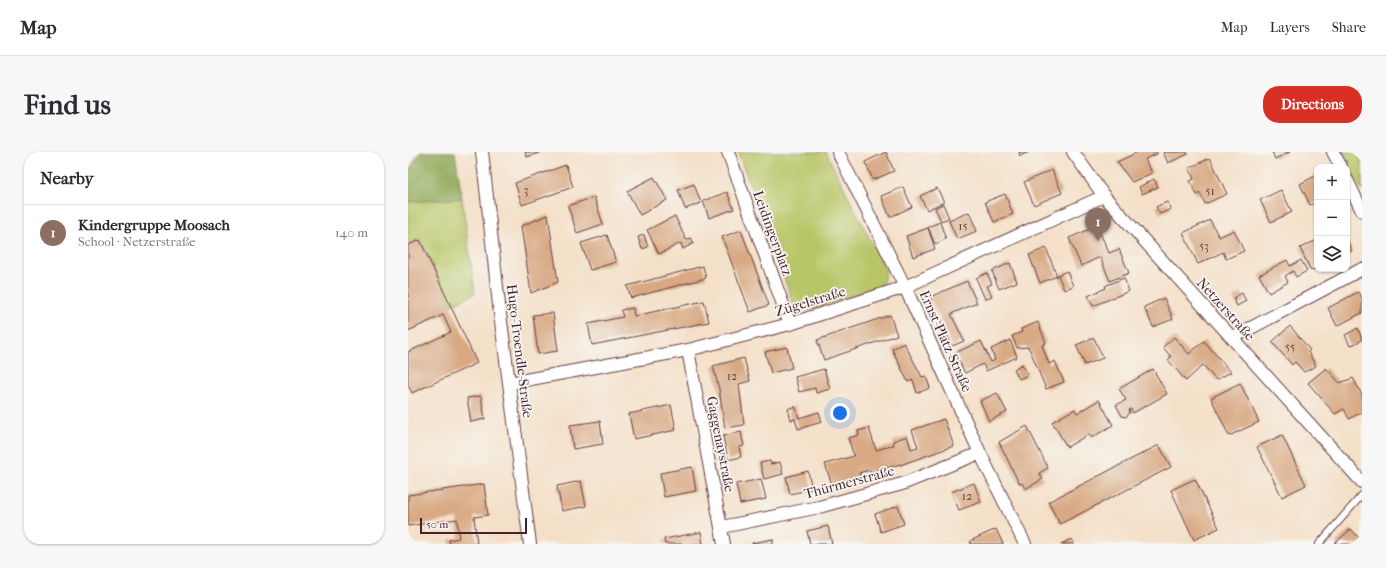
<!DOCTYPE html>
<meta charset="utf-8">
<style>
body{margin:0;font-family:"IM FELL French Canon",serif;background:#f7f7f7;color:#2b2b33}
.controls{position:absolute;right:12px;top:12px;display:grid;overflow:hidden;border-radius:8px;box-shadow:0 1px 3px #0004}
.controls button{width:36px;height:36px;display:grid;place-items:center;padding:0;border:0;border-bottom:1px solid #e1e1e2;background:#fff;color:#2b2b33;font:20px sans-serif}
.scale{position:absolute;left:12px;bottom:10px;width:107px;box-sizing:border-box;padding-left:4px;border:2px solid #4a1f2b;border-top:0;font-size:11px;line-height:14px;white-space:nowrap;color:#4a1f2b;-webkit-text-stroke:3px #f6f6f2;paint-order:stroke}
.you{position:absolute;left:432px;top:261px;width:14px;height:14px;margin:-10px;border:3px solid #fff;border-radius:50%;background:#1a73e8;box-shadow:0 0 0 6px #1a73e833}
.badge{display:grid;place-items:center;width:26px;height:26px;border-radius:50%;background:#d93025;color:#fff;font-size:13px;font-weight:700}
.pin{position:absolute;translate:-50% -33px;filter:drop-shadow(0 1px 2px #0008)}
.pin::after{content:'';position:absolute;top:21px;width:14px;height:12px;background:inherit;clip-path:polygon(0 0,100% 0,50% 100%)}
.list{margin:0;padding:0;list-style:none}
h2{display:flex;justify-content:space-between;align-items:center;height:52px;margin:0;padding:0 16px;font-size:17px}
h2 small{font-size:13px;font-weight:400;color:#7c7c81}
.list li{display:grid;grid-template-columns:26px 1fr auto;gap:12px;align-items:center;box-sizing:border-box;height:56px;padding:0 16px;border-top:1px solid #e1e1e2}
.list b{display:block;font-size:15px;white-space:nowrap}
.list p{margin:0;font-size:13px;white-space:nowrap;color:#7c7c81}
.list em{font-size:13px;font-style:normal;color:#7c7c81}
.icon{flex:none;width:22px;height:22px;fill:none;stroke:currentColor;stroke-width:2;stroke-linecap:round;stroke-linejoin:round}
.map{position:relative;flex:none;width:954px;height:392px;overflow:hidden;border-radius:16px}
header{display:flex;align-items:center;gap:24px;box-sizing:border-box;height:56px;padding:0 20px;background:#fff;border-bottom:1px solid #e1e1e2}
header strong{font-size:19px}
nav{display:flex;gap:22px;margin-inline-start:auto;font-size:14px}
.intro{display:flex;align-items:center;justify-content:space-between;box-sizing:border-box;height:96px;padding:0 24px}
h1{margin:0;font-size:28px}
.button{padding:10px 18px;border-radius:16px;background:#d93025;color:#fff;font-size:14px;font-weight:700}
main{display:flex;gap:24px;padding:0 24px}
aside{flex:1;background:#fff;border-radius:16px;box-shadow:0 1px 3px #0004}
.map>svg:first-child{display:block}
.green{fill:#b9c668;stroke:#82724a}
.forest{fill:#92ab5c;stroke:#6e6544}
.building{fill:#d8a983}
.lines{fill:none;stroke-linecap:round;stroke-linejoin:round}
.lane-casing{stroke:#643c43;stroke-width:8}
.street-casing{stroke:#643c43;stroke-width:14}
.lane{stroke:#fff;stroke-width:6}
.street{stroke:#fff;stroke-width:12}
.labels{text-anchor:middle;stroke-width:3.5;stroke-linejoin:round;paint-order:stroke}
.number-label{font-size:12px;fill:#6e4241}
.street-label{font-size:14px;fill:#4a1f2b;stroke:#f6f6f2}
</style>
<header>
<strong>Map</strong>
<nav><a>Map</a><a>Layers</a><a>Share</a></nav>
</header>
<div class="intro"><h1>Find us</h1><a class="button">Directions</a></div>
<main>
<aside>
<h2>Nearby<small></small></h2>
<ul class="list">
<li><span class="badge" style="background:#8d6e63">1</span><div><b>Kindergruppe Moosach</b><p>School · Netzerstraße</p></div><em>140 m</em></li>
</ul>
</aside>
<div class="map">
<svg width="954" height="392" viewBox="0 0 954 392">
<rect width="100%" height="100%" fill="#f6f6f2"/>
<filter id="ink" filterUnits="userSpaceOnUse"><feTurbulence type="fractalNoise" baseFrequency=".025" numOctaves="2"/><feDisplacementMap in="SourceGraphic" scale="8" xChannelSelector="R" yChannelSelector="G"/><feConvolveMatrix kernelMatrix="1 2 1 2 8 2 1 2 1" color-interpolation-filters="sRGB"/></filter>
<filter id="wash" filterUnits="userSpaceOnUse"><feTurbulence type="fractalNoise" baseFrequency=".012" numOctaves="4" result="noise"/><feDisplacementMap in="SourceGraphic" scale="16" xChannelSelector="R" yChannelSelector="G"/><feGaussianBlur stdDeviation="0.9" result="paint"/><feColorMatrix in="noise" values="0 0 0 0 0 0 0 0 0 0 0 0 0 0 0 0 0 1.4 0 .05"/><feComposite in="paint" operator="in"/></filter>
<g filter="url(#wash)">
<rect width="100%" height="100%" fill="#f4e0c8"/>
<!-- green -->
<path class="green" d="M330,0h88l60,119 -4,14 -72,25 -15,-2z
M935,0h19v39z
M54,46l13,95 -24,12 -31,-66 -12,5v-42z"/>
<!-- forest -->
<path class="forest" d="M13,0h34l7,46 -54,4v-30z"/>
<g id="blocks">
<!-- building -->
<path class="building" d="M117,0h16l-14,5z
M478,0l8,19 -21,9 -8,-18z
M611,0h10l-9,4z
M730,0h19v2l-12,5 7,14 -20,9 -15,-20z
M755,0h24l1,2 -20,9z
M864,0h18l-15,7z
M802,6l17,36 -22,10 -5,-11 -3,2 -7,-14 4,-2 -5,-11z
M158,13l7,22 -51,18 -7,-22z
M644,18l10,23 -28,12 -10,-23z
M909,23v27l-7,3 -10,-21z
M246,25l13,23 -27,15 -13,-24z
M746,27l4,8 -16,7 -3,-7z
M286,32l7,19 -16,6 -7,-19z
M495,35l9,20 -22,10 -9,-21z
M529,36l7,14 -17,8 -7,-14z
M873,38l11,22 -21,10 -11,-22z
M319,40l7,17 -25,9 -6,-17z
M597,42l8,20 -19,8 -9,-20z
M186,45l9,27 -26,9 -9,-27z
M759,50l4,7 -11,5 -4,-7z
M535,52l6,14 -8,3 -6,-13z
M561,60l8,19 -20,8 -8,-18z
M140,63l10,67 -27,11 -10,-67z
M267,64l11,24 5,-2 3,5 -11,6 -2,-6 -22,11 -12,-24z
M802,68l9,17 15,-7 10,21 -18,8 -3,-7 -25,12 -15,-31z
M532,70l6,17 -11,5 -7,-17z
M689,74l12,27 10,-4 10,24 -19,8 -10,-24 -19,9 -12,-28z
M520,76l7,21 -22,8 -7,-21z
M333,78l28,75 -19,7 -28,-75z
M199,83l9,27 -26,8 -9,-27z
M236,83l4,12 -6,2 -4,-12z
M12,88l57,123 -65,30 -4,-8v-33l43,-20 -8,-17 -35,16v-86z
M909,88v28l-6,3 -11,-23z
M939,89l5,10 -5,2z
M638,96l11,28 -17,7 -11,-28z
M879,108l3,6 11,-6 6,11 -11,6 -3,-6 -8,5 3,6 -19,11 -10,-18z
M602,111l7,19 -18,7 -7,-18z
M295,114l3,12 -75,20 -4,-12z
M659,119l6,15 -9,4 -6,-15z
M579,121l5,11 -5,2 5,10 -7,3 -9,-21z
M716,126l5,13 -36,15 -5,-10 18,-8 -1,-2z
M559,129l10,22 -26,11 13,27 -12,5 -22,-49z
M950,140l4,6v15l-25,13 -9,-18z
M834,141l4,8 -9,5 -4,-8z
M756,146l9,21 -20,8 -9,-20z
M296,149l5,21 -117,23 -4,-21 35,-7 -2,-7 12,-2 1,8z
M145,161l5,38 -20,3 -5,-39z
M482,163l7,20 -73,25 -7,-20z
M630,170l8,21 -4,2 7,19 6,-3 9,21 -18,7 -16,-39 -2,-3 -11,1 -5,-12 10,-4 -1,-3z
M882,174l20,24 -2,2 8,14 -12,6 -9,-10 -3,3 -20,-23z
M950,176l4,12 -12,6 -5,-11z
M766,185l15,17 15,-13 27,31 -15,8 -13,-15 -17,16 -18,-21 3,-3 -8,-10z
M686,186l9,20 -18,7 -9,-20z
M602,188l7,17 -31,14 -3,-7 -18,9 -10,-20 26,-12 10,21 4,-2 -4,-11z
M496,191l18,34 4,-1 4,12 -13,5 -4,-13 -5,2 -16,-33z
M379,195l5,21 -21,5 -6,-21z
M336,206l6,23 -11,3 5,41 -19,3 -6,-39 -6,-23z
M614,212l6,11 -9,4 -5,-10z
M918,216l14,15 13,-5 9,17v17l-13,7 -5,-10 -9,5 -27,-31z
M416,217l6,20 -14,4 -1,-5 -16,4 -4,-15z
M745,217l14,25 -34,19 -2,-4 -2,1 1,2 -2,3 -2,2 -4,-1 -6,-11 10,-5 -7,-11z
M832,231l19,39 -30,14 -18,-38z
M589,241l10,19 -18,9 -9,-20z
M73,244l4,23 -14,3 -4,-24z
M691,248l14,25 -22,13 -2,-4 -22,13 -15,-25 23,-13 2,4z
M263,253l5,25 -42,9 -5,-25z
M387,254l4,12 20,-6 3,10 -24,7 -3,-10 -4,1 -3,-11z
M536,267l10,27 -54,19v-1l-18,6v-1l-11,3 -1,-2 -11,3 1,4 -28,8 -7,-21 29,-8 -6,-18 11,-3 -1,-4 11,-3 7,22 18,-5 -1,-4 14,-5 4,13 7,-2 -6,-17z
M192,269l3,23 -30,5 -3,-24z
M619,274l21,42 -9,5 4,6 -18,10 -3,-6 -2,1 -3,-5 -18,-37z
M333,280l3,14 -5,1 2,10 -13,3 -5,-24z
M874,283l24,50 -24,12 -25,-50z
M751,293l12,22 -111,57 -12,-22z
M362,309l1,3 9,-2 3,12 -19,5 -4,-16z
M284,315l4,24 -32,6 -4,-24z
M400,319l4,18 -22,5 -4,-17z
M353,327l5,20 -26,5 -4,-20z
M787,327l24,49 -25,12 -23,-50z
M173,329l5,25 -24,5 -5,-25z
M566,331l7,19 -22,8 -8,-18z
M76,332l4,31 -14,2 3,27h-27l-1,-4 10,-2 -2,-19 -49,7v-31z
M490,354l6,18 -23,8 -6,-18z
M420,374l4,18h-22l-3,-13z
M588,377l7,15h-32l-1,-3z
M943,377l11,12v3h-26l-1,-1z
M293,380l2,12h-38l-1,-5z
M365,387v5h-21v-1z
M663,387l3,5h-13z"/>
</g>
</g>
<g filter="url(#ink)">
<use href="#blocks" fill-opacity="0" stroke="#643c43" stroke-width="1"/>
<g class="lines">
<defs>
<path id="lane" d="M911,392l43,-49"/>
<path id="street" d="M74,0l18,162 30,230
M320,0l62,172
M430,0l67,135 75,166 45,91
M665,0l31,44 258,286
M925,0l8,15
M939,28l15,31
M824,186l130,-69
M280,198l36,194
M101,231l179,-33 102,-26 115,-37 199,-91
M314,375l97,-20 83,-23 78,-31"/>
</defs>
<!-- lane casing -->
<use href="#lane" class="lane-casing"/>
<!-- street casing -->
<use href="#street" class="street-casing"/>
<!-- lane -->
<use href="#lane" class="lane"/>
<!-- street -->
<use href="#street" class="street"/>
</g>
</g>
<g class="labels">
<!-- number labels -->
<g class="number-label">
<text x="118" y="42">3</text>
<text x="802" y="43">51</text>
<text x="555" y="78">15</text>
<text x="796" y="98">53</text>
<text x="882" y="199">55</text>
<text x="324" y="228">12</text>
<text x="559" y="348">12</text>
</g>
<!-- street labels -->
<g class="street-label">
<text transform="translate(365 81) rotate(70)" y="5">Leidingerplatz</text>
<text transform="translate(402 149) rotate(-17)" y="5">Zügelstraße</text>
<text transform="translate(818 157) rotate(48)" y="5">Netzerstraße</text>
<text transform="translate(538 189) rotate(66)" y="5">Ernst-Platz-Straße</text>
<text transform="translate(112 199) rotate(83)" y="5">Hugo-Troendle-Straße</text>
<text transform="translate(313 292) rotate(79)" y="5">Gaggenaystraße</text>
<text transform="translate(441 330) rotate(-15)" y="5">Thürmerstraße</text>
</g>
</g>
</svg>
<div class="controls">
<button>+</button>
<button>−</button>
<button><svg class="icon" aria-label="layers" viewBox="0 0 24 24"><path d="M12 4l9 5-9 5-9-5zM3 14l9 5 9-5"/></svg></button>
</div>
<div class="scale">50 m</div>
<div class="you"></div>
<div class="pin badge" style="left:690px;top:89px;background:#8d6e63">1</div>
</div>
</main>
